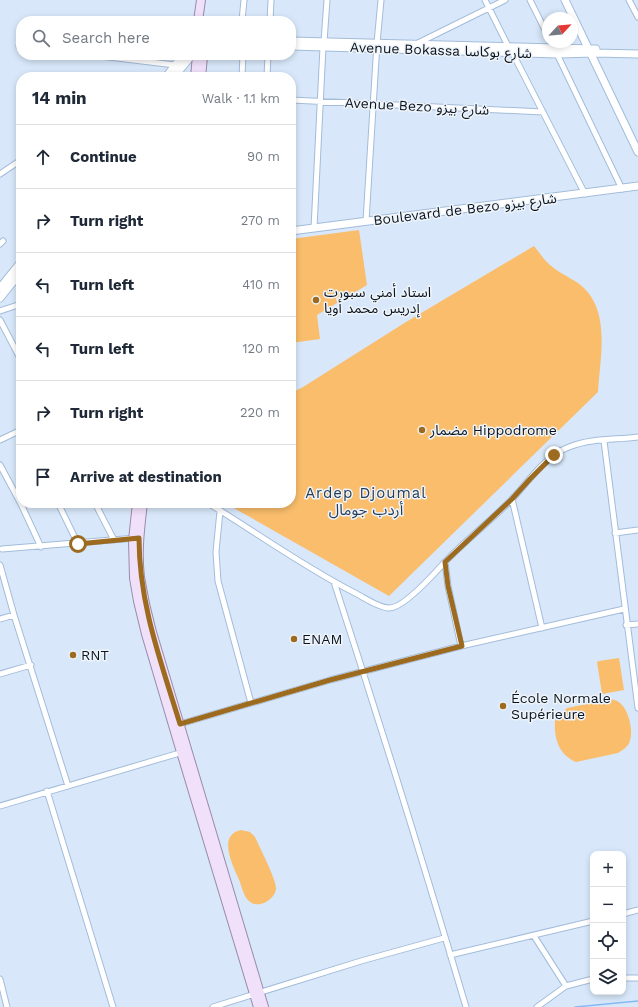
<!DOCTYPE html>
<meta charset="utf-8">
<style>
body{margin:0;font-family:"Work Sans","Noto Sans Arabic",sans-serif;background:#f6f6f7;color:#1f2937}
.controls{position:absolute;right:12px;bottom:12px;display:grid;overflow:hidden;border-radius:8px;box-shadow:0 2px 6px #0003}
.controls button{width:36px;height:36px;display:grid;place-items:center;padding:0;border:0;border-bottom:1px solid #e0e1e3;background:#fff;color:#1f2937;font:20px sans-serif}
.compass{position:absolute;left:542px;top:12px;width:36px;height:36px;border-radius:50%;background:#fff;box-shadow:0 2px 6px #0003;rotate:64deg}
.stop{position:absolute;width:12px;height:12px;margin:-9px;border:3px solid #9c6b1f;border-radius:50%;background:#fff}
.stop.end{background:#9c6b1f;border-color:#fff;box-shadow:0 1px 4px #0008}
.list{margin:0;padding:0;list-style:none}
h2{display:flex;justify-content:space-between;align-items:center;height:52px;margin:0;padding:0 16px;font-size:17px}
h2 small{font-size:13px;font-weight:400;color:#747a83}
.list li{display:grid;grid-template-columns:26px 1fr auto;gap:12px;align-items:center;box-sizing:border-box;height:64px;padding:0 16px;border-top:1px solid #e0e1e3}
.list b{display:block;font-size:15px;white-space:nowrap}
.list em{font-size:13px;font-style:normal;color:#747a83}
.icon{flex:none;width:22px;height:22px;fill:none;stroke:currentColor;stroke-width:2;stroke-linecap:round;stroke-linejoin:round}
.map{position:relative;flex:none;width:638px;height:1007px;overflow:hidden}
.search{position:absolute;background:#fff;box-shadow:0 2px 6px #0003;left:16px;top:16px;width:280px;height:44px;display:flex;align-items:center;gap:10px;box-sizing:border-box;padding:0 14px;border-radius:16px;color:#747a83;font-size:15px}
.panel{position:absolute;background:#fff;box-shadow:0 2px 6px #0003;left:16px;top:72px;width:280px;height:436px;border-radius:16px}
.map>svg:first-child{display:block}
.green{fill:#f9bd6b}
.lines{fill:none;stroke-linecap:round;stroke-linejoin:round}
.stream{stroke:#87b9f3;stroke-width:1.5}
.street-casing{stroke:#a3bcda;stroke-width:7}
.secondary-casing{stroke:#a3bcda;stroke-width:9}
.primary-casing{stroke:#998baa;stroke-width:10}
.street{stroke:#fff;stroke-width:5}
.secondary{stroke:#fff;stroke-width:7}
.primary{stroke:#f0e0fa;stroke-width:8}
.route{stroke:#9c6b1f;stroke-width:5}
.poi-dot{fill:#9c6b1f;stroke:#eef4fa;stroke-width:1.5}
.labels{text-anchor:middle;stroke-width:3;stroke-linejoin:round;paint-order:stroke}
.street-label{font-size:14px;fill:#0b141e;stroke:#eef4fa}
.poi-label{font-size:14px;fill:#0b141e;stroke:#eef4fa;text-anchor:start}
.neighbourhood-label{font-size:15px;letter-spacing:1px;fill:#273c55;stroke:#eef4fa}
</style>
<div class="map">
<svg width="638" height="1007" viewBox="0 0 638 1007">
<rect width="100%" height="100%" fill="#d8e8fa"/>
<!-- green -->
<path class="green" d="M359,230l8,55 -50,30 3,24 -29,4v-104z
M534,246c5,6 10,14 16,19 8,7 19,12 28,18 34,25 22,73 20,109l-209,204 -164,-93h66v-110l12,-6 103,-65z
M619,658l5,32 -22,4 -5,-32 2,-1z
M607,700c2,0 5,-1 7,0 13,2 20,29 16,40 -1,6 -7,10 -12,13l-42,9c-18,-8 -22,-24 -21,-42l12,-12z
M241,830l9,2 5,5c4,9 21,42 21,51 0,11 -18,22 -27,13 -5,-4 -7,-13 -9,-19 -6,-14 -24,-47 1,-52z"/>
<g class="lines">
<!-- stream -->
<path class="stream" d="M575,1007l63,-6"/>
<defs>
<path id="street" d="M485,0l23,46
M530,0l18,36
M629,0l9,17
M242,21l2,-21
M270,21l1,-21
M324,42l3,-42
M551,42l3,6
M416,44l89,-44
M19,46h2
M512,52l73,142
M557,54l65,135
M92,55l83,10
M242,77l1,-22
M267,77l1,-22
M291,100l252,12
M0,174l21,-14
M366,221l11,-178 4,-43
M314,228l9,-181
M0,244l3,-3
M0,311l21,-7
M0,320l21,40
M0,440l21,-10
M604,441l34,267
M0,465l21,39 20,43
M512,499l30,129
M58,503l20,41
M95,503l19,37
M208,503c49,30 96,64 147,90 10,5 22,14 33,15 14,2 46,-34 55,-44 21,-23 47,-42 69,-65 17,-18 33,-43 57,-52 22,-9 47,-7 69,-10
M220,511l-4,41 2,29 33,122
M615,533l23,-3
M2,549l134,-11
M445,562l3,24 13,60
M0,565l14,50 54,171
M334,582c46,141 90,283 132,425
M0,619l14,-4
M626,625l12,-1
M0,674l31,-9
M180,724l150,-44 131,-34 163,-37
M47,791l66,216
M0,806l183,-54
M623,914l15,-4
M534,936l32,50
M450,955l143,-34
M623,978h15
M0,979l7,28
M213,1007l148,-46 83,-23
M537,1007l29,-21 27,-7"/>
<path id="secondary" d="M565,0l73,152
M291,41l305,8
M291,46l266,8 39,-1 42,1
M166,77l17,-22
M174,77l18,-22
M291,231l347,-45
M0,288l21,-26
M0,298l21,-26"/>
<path id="primary" d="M198,21l3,-21
M195,77l2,-22
M201,77l2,-20 1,-2
M137,503l-4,37 1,38 4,23 8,33 35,118 77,255
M143,503c-3,25 -6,49 -3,74 3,19 7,37 12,55l112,375"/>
</defs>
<!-- street casing -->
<use href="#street" class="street-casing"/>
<!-- secondary casing -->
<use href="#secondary" class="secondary-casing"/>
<!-- primary casing -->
<use href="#primary" class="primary-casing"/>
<!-- street -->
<use href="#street" class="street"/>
<!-- secondary -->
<use href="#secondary" class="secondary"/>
<!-- primary -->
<use href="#primary" class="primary"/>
</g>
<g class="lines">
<!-- route -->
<path class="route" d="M78,544l61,-6c0,66 22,124 41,186l150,-44 132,-34 -14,-60 -3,-24 67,-63 18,-20 24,-24"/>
</g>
<!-- markers -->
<g class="poi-dot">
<circle cx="316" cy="300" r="4"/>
<circle cx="422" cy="430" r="4"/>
<circle cx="294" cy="639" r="4"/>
<circle cx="73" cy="655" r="4"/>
<circle cx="503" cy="706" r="4"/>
</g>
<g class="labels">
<!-- street labels -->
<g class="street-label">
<text transform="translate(441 50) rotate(2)" y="5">Avenue Bokassa شارع بوكاسا</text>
<text transform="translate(417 106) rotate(3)" y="5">Avenue Bezo شارع بيزو</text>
<text transform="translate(465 209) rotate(-7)" y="5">Boulevard de Bezo شارع بيزو</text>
</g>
<!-- poi labels -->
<g class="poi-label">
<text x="324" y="297">استاد أمني سبورت<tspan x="324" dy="16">إدريس محمد أويا</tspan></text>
<text x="430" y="435">مضمار Hippodrome</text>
<text x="302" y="644">ENAM</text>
<text x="81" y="660">RNT</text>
<text x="511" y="703">École Normale<tspan x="511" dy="16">Supérieure</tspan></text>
</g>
<!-- neighbourhood labels -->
<g class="neighbourhood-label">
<text x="366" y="498">Ardep Djoumal<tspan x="366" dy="17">أردب جومال</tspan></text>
</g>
</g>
</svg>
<div class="controls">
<button>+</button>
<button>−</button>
<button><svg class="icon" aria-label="locate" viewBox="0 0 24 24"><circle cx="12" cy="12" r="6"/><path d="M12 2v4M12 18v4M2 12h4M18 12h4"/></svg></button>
<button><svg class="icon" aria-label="layers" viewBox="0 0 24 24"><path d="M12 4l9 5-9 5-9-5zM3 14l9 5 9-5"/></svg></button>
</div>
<svg class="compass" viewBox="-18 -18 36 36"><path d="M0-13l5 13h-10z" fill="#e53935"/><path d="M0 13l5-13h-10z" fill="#747a83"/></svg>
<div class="stop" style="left:78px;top:544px"></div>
<div class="stop end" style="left:554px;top:455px"></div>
<div class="search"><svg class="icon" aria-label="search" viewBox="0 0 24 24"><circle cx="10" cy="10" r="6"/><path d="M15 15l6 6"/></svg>Search here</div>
<section class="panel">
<h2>14 min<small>Walk · 1.1 km</small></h2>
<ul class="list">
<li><svg class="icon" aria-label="ahead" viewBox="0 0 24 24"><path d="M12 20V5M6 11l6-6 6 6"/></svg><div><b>Continue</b></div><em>90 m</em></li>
<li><svg class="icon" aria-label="right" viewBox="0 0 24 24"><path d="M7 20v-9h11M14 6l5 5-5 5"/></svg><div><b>Turn right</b></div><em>270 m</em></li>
<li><svg class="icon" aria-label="left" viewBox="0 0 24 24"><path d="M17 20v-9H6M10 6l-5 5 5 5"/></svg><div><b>Turn left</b></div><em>410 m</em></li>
<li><svg class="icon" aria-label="left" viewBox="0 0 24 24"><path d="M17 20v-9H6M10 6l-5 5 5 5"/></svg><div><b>Turn left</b></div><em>120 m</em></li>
<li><svg class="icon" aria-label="right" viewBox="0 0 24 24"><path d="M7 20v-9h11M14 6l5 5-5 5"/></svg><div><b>Turn right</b></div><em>220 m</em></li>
<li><svg class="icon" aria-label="arrive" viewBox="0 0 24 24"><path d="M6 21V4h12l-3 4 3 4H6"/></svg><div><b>Arrive at destination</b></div></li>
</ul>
</section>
</div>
